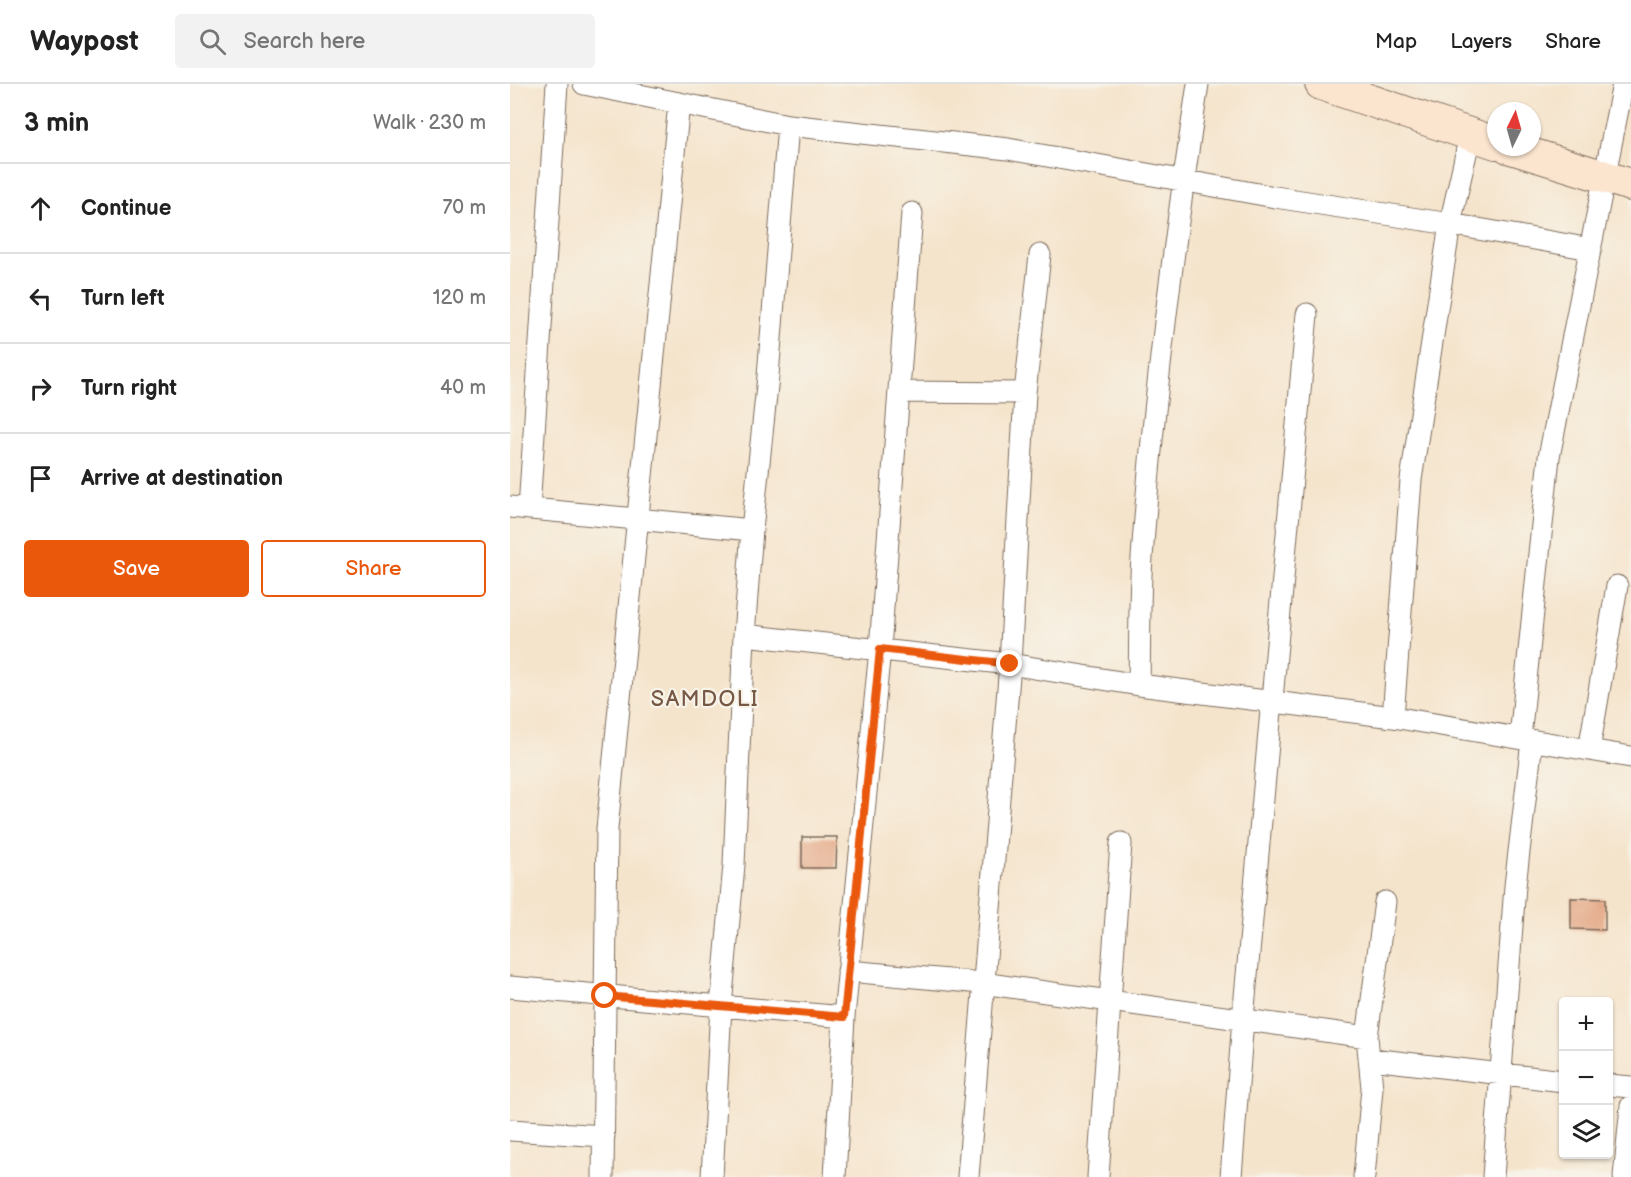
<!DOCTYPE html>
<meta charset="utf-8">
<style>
body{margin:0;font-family:"Balsamiq Sans",sans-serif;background:#f2f2f2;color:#222}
.controls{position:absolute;right:18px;bottom:18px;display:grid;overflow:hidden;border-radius:6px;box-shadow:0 2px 4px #0004}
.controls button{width:54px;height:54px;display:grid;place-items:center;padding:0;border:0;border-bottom:2px solid #e0e0e0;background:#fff;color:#222;font:30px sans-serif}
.compass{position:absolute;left:977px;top:18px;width:54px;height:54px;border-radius:50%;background:#fff;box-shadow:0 2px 4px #0004;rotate:5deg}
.stop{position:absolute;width:18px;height:18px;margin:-14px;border:4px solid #ea580c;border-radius:50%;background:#fff}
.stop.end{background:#ea580c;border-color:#fff;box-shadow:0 2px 6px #0008}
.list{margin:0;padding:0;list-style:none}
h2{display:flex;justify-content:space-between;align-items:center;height:78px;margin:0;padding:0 24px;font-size:26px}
h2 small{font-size:20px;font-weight:400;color:#767676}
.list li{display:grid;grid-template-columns:39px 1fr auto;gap:18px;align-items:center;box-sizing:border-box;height:90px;padding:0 24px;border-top:2px solid #e0e0e0}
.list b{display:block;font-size:22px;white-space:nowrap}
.list em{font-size:20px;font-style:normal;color:#767676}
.actions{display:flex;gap:12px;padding:18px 24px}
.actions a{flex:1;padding:14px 0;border:2px solid #ea580c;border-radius:6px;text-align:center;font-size:21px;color:#ea580c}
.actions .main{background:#ea580c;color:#fff}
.icon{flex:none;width:33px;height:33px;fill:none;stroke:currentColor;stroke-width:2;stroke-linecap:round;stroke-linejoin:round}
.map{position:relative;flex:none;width:1121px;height:1093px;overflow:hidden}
header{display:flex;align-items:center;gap:36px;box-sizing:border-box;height:84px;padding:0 30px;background:#fff;border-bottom:2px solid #e0e0e0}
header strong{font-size:28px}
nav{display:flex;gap:33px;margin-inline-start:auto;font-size:21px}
.search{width:420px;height:54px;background:#f2f2f2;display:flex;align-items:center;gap:15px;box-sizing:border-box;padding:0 21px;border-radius:6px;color:#767676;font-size:22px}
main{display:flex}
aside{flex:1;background:#fff}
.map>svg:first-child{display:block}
.building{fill:#e5ac8b}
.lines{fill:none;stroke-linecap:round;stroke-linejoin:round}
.street-casing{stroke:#7c6b5b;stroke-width:23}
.secondary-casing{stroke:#7c6b5b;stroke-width:34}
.street{stroke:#fff;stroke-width:21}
.secondary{stroke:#fce5cf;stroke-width:32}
.route{stroke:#ea580c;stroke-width:8}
.labels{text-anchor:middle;stroke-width:4.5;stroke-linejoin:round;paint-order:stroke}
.quarter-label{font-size:22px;letter-spacing:1.5px;fill:#765844;stroke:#f7f3e8}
</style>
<header>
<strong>Waypost</strong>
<div class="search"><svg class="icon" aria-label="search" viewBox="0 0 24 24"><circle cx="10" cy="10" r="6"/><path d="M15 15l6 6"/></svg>Search here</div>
<nav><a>Map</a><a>Layers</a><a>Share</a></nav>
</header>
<main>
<aside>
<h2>3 min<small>Walk · 230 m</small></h2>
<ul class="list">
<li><svg class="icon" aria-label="ahead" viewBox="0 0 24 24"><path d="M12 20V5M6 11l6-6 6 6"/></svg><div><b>Continue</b></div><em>70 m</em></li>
<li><svg class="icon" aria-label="left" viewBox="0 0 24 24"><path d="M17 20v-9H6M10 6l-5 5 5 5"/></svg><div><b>Turn left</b></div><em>120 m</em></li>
<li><svg class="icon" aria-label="right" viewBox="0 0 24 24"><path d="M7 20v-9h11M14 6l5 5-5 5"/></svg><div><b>Turn right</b></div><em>40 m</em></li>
<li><svg class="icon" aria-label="arrive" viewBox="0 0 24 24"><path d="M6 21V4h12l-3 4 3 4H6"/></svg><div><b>Arrive at destination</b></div></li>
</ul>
<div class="actions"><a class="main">Save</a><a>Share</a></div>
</aside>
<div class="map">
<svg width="1121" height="1093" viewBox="0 0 1121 1093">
<rect width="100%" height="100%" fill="#f7f3e8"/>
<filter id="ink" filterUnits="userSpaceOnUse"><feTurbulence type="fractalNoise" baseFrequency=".0167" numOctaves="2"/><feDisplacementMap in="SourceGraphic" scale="12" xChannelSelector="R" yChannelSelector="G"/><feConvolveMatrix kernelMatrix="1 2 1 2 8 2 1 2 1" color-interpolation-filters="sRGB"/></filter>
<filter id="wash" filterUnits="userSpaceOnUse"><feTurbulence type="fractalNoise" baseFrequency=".008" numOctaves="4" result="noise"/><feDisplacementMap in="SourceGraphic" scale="24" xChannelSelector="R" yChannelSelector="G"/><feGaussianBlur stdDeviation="1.35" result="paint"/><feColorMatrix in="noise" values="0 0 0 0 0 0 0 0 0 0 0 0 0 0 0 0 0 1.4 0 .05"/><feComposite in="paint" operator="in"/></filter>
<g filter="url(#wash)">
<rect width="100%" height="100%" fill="#f5e4cc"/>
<g id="blocks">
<!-- building -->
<path class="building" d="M292,753h35l-1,31h-34z
M1061,814l34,1v31l-34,-1z"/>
</g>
</g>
<g filter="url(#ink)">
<use href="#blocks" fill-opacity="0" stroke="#7c6b5b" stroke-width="1.5"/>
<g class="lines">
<defs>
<path id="street" d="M74,0l204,41 220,24 267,48 175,27 141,25
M389,308l126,1
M0,423l242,23
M19,425l28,-425
M234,551l266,29 129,21 254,32 238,40
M629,601c1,-42 0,-85 3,-127 11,-159 32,-317 56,-474
M883,633l18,-237 39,-256 20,-88
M1010,654l29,-281 74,-373
M1079,666l28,-164
M338,887l134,12 385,54
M0,903l334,30
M861,975l193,22
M1098,1001l23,2
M0,1046l94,6
M93,1093l4,-348 72,-726
M202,1093l9,-171 13,-141 10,-230 8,-105 16,-154 20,-251
M325,1093l9,-160 36,-368 32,-436
M458,1093l42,-513 15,-271 15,-138
M588,1093l23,-334
M721,1093l12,-158 64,-705
M854,1093l8,-89 -5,-51 18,-135
M983,1093l22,-291 17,-145
M1114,1093l7,-71"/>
<path id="secondary" d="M811,0l175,59
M998,63l123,38"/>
</defs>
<!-- street casing -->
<use href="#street" class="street-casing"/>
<!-- secondary casing -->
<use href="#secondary" class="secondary-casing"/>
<!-- street -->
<use href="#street" class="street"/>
<!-- secondary -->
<use href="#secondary" class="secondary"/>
</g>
</g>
<g class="lines" filter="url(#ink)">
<!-- route -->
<path class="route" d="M95,912l239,21 36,-368 130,15"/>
</g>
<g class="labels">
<!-- quarter labels -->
<g class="quarter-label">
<text x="195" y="622">SAMDOLI</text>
</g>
</g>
</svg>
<div class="controls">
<button>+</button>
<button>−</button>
<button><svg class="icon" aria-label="layers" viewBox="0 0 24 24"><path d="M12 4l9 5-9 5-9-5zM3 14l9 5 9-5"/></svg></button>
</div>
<svg class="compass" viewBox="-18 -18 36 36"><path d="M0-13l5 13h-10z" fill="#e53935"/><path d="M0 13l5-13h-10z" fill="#767676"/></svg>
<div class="stop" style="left:95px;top:912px"></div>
<div class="stop end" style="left:500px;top:580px"></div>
</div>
</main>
